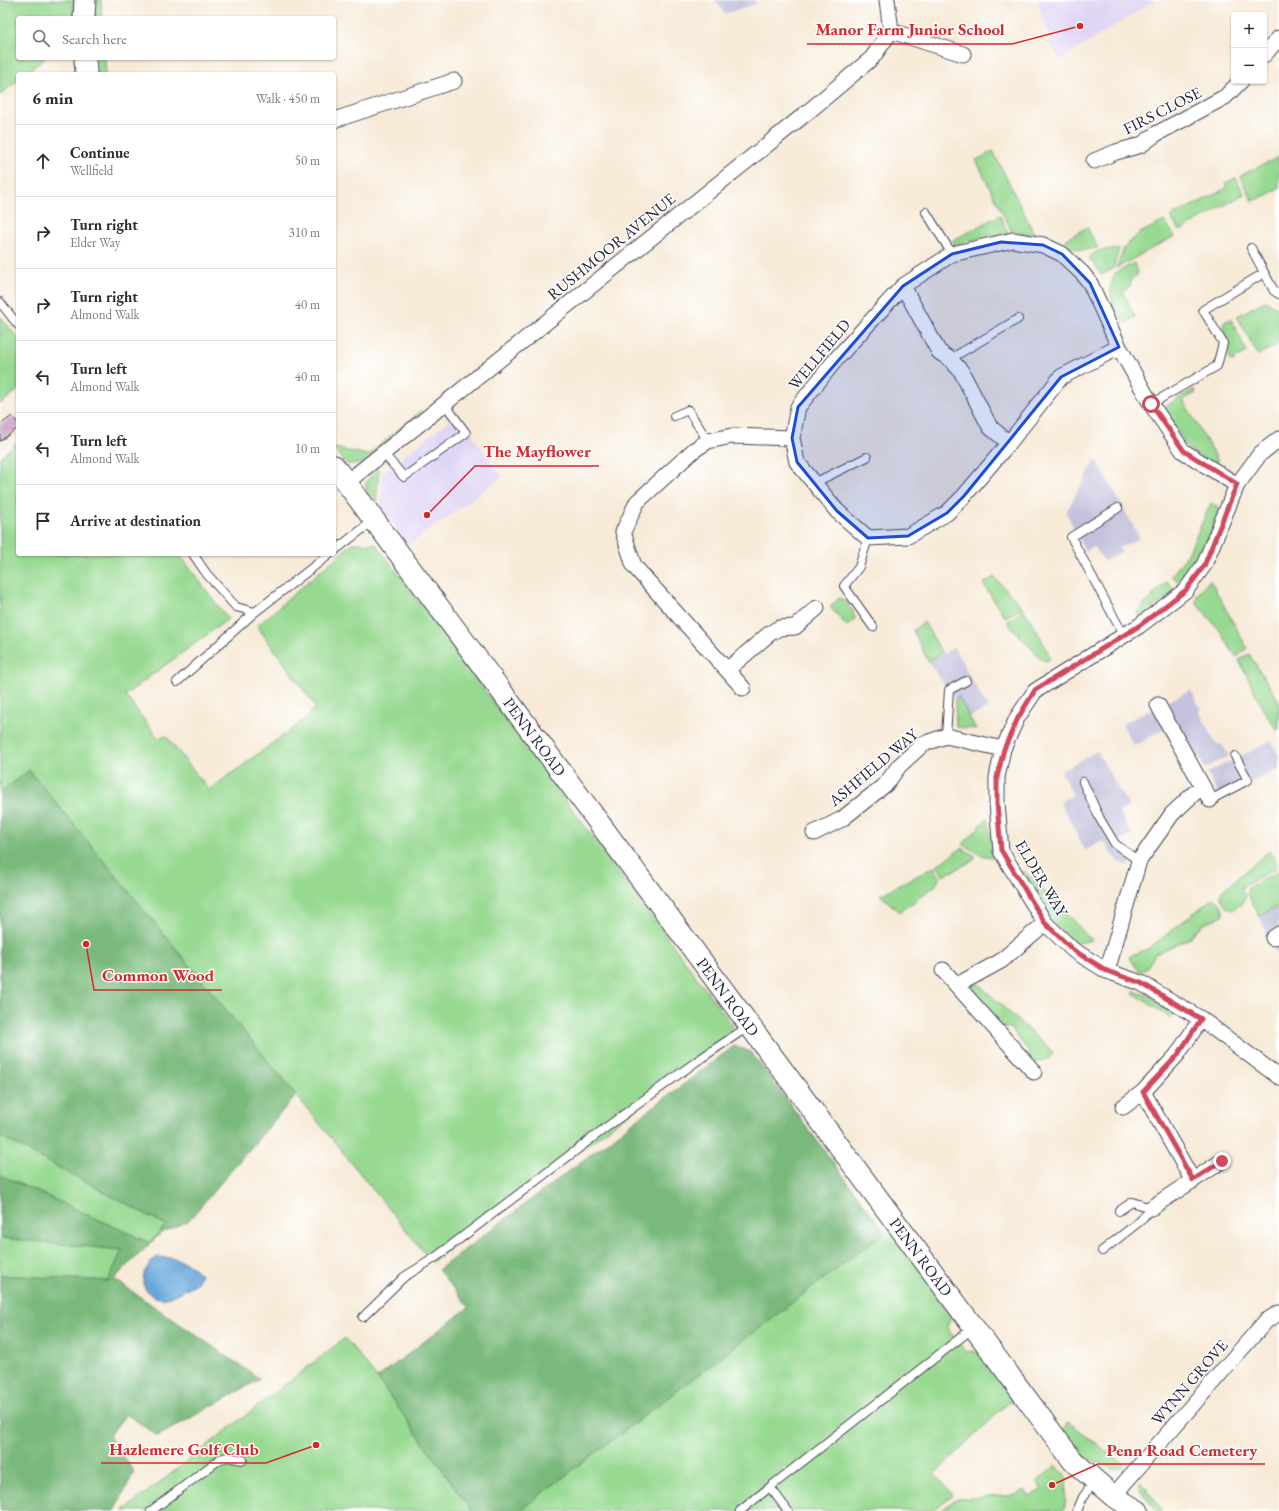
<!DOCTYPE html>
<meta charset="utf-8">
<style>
body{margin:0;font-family:"EB Garamond",serif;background:#f7f7f7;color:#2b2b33}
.controls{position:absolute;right:12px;top:12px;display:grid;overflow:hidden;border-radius:4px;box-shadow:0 1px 3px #0004}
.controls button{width:36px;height:36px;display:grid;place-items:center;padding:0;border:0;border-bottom:1px solid #e1e1e2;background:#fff;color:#2b2b33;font:20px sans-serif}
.stop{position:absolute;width:12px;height:12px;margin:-9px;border:3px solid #d1495b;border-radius:50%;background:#fff}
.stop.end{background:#d1495b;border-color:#fff;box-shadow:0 1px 4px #0008}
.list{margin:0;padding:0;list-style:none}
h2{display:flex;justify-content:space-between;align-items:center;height:52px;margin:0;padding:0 16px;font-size:17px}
h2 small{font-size:13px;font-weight:400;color:#7c7c81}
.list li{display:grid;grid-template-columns:26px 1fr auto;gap:12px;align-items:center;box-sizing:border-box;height:72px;padding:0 16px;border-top:1px solid #e1e1e2}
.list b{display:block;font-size:15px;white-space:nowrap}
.list p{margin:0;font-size:13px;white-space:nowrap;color:#7c7c81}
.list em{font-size:13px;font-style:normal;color:#7c7c81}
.icon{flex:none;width:22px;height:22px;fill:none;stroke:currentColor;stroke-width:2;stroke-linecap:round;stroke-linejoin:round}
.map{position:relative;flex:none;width:1279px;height:1511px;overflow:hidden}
.search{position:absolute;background:#fff;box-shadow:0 1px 3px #0004;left:16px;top:16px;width:320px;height:44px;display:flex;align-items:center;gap:10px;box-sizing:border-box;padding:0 14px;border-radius:4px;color:#7c7c81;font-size:15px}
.panel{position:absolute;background:#fff;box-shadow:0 1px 3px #0004;left:16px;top:72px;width:320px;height:484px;border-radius:4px}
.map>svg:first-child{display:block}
.built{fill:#dfd5f5}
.industrial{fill:#c3c1db}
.green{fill:#97d991;stroke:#5c7e66}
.forest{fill:#79b97b;stroke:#4e6e5b}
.water{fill:#67a7da;stroke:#44648a}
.building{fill:#cea5c9}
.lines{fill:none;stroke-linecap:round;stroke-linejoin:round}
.service-casing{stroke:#424052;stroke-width:10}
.minor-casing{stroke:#424052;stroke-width:17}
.secondary-casing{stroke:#424052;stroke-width:23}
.service{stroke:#fff;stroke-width:8}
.minor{stroke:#fff;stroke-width:15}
.secondary{stroke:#fff;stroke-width:21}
.route{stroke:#d1495b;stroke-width:5}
.marked{fill:#1d4ed8;fill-opacity:0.2;stroke:#1d4ed8;stroke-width:3;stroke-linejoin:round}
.labels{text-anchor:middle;stroke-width:3;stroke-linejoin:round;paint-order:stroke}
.street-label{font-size:16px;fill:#22223b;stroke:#fff}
.leader{fill:none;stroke:#d62828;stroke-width:1.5}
.callout-dot{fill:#d62828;stroke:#fff;stroke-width:1.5}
.callout-label{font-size:17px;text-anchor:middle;font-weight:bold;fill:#d62828;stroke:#fff;stroke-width:3;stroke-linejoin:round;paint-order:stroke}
</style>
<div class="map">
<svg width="1279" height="1511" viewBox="0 0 1279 1511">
<rect width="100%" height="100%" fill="#fff"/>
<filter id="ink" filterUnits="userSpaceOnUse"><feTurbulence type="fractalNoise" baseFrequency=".025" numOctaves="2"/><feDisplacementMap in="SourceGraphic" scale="8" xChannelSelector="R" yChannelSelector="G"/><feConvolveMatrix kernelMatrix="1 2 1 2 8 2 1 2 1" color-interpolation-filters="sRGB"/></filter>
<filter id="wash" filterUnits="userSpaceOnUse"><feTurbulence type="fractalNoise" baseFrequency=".012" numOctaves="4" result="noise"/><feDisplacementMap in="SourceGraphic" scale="16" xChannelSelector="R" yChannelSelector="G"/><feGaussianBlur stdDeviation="0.9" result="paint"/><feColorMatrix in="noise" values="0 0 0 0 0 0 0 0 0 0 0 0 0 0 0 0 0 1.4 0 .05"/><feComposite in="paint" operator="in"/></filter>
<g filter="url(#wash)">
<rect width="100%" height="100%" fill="#f7ead7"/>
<!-- built -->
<path class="built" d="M1038,0h118l-96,60 -9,-15z
M458,414l44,63 -93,68 -28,-37 1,-35z"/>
<!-- industrial -->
<path class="industrial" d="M715,0h39l2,4 -31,10z
M1096,459l44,79 -21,10 2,4 -17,9 -10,-15 -9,5 -19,-39z
M954,648l34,60 -18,9 -12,-21 -3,4 -27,-39z
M1191,690l10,19 -2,2 17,32 7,3 6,10 -24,12 -7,-14 -14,9 -21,-34 -29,17 -12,-22z
M1271,741l8,15v13l-59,28 -13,-24z
M1097,751l32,56 -10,5 13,23 -12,6v4l14,11 -5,10 -10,-4 -7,-7 -7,-12 -4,-1 -16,8 -25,-48 13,-7 -12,-24z
M1279,906v53l-20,-43z"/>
<!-- green -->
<path class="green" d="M0,0h74v18h-56v40h27l-20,16h-7v6l-18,15z
M93,0h8l1,18h-8z
M97,58h8l1,16h-9z
M993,151l42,84 -23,-3 -36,-72z
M1279,157v32l-26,12 -13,-25z
M1236,178l8,16 -64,37 -10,-14 57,-29 -2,-5z
M1000,215l8,19 -22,2 -29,8 -5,-3z
M1164,221l11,15 -59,32 8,-20 14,-14z
M1087,227l11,21 -18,2 -17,-5 4,-6z
M1119,248l-6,21 -12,6 -7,-12 -6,-5 10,-7z
M1134,263l4,12 -8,5 1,5 -8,7 12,25 -13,8 -9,-20 -3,-18 5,-14z
M1265,301l14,8v35l-21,11 -21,-39z
M0,316l18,22v52l-18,14z
M1231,319l16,33 -13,7 1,2 -2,1 -4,-2c3,-17 -9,-25 -5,-38z
M1194,389l2,4 -13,7 35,61 -9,2 -22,-15 -21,-37v-5z
M421,411l2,3 -60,49 -16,1 -13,-16 34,7z
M18,442v112h161l49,65 -103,76 34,44 7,-3 43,54 95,-70 12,-13 -59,-81 96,-83 23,1 356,481 -6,15 -294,222 -100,-123 -302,-368 -30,22v-336z
M379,469l-3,36c-14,-19 -15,-21 3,-36z
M1211,503l8,5 -16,48 -21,28 -11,-8 17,-22z
M994,577l29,31 -18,9 -22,-33z
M1210,580l37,68 -10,9 -5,-6 -12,-20 -24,-29 1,-7z
M1167,581l9,10 -36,26 -4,-4z
M839,598c9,4 14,11 16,21l-8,7 -17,-19z
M1024,610l16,26 10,21 -2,4 -6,-1 -34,-37v-2z
M924,622l18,31 -14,8 -14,-28 -1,-3z
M1249,654l30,47v28l-2,1 -13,-19 -25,-51z
M958,696l18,33 -20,-2 -1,-27z
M987,818l8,37 -3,2 -12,-2 -17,-11z
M962,848l13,8 -1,4 -31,16 -6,-11z
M1268,852h3l6,12 -1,4 -35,20 5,9 -4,7 -10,6 -5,-2 -7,-12 2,-5z
M934,867l6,10 -4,8 -36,27 -20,-17z
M1023,870l69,70 -17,4 -28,-26 -24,-41z
M1279,871v35l-20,10 -8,-14v-2l-4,-7 1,-5z
M1213,898c7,3 11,10 10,17l-19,9 -7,5 -7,9 -35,16 -9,15 -4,2 -4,-1 -9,-13 3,-2 16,-6z
M977,983l77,70 -5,5 -15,5 -5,-3v-8l-18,-24h-6l-6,-4 -25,-27 -2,-8z
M1134,991l20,7 20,12v4l-3,4 -38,-25z
M0,1136l166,89 -16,18 -150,-68z
M892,1230l60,82 -5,16 19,24 7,-1 9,3 29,39v7l-76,74 18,21 -22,16h-412l366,-279z
M0,1238l123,12 -15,31 -108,-6z
M345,1338l32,40 95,133h-349z
M1068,1422l56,43 -1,2 -10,2 -38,-16 -13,-21z
M1057,1465l10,13 -2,28 -2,5h-123l16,-12 61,-4 8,-5 5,7 11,-8 -5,-7z
M1140,1482l23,29h-6l-17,-21 -1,-4z"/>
<!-- forest -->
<path class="forest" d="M29,770l267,325 -108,126 -27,12 -47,46 146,100 -102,57 -32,-22 -17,22 25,36 -20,39h-114v-236l108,6 14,-31 -122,-12v-63l150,68 16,-18 -166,-89v-343z
M734,1046l17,6 134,180 -366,279h-47l-95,-133 92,-71 -31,-37z"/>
<!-- water -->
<path class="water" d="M157,1257c19,1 31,3 44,18l-4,8c-8,4 -23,14 -31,15 -14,2 -26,-9 -22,-23 2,-8 8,-14 13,-18z"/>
<g id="blocks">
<!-- building -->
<path class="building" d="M12,416l6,7v5l-18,13v-16z"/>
</g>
</g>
<g filter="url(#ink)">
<use href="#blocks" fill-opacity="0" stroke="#424052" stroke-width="1"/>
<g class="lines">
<defs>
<path id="service" d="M926,212l26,42
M1251,248l23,43 5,3
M0,302l18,23
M950,359l68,-40
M1151,404l66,-38 6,-23 -20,-33 61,-37
M674,416l14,-6 20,31
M383,453l21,24 62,-44 -22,-30
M814,483l53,-26
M1118,508l-47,29 53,99
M868,538l-9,29 -15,19 29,41
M334,551l40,-31
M193,554l13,19 30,34 19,5 75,-58
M177,682l78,-70
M946,736l3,-46 17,-9
M1083,782l17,37 15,25 24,17
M1210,800l38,-20 -13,-24
M1102,1251l38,-30 11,-13 -19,-6 -13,9
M363,1317l41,-40 32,-20 172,-131 89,-65 52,-35
M770,1487l203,-159
M151,1511l69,-52 8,-2 15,3
M740,1511l30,-24 18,24
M1077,1511l6,-14 12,-16"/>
<path id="minor" d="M887,0l4,31
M891,31l72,23
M1264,55l15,-17
M334,120l120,-39
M1094,161l22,-9 25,-7 15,-11 69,-37 16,-16
M903,286l36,66 11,7 11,12 29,56 19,16 -45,53 -17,17 -39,23 -40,2 -31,-27 -40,-49 -5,-24 6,-31 39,-49 66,-72 49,-32 61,-14 30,5 19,9 21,20 7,9 29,64 32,57 32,47 54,34
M1279,439l-19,15 -23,31 -33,80 -18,25 -47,36 -104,65 -18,27 -14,31 -6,28v26l4,48 44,72 28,27 34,21 34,12 60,36 78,58
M1009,443l52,-66 58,-30
M346,483l463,-372 63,-53 19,-27
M727,670l42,-36 10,-6 16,-1 22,-19
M743,688l-109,-122 -11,-34 14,-30 57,-52 14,-9 24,-5 60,2
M1158,705l52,95
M814,833l28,-14 44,-35 13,-18 24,-22 23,-8 57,13
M1273,938l6,-4
M943,970l91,102
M1107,971l32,-110 33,-47 30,-28
M957,985l44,-24 44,-38
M1123,1107l20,-15
M1193,1181l-50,-89 34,-37 24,-36
M1151,1208l71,-47
M1113,1496l153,-175 13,-8"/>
<g id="secondary">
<path d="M84,18l1,-18"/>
<path d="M85,58l1,16"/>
<path id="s1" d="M334,466l739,995 40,35 25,15"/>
</g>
</defs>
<!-- service casing -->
<use href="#service" class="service-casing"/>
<!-- minor casing -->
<use href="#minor" class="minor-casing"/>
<!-- secondary casing -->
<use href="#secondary" class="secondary-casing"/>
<!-- service -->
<use href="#service" class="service"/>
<!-- minor -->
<use href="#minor" class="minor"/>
<!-- secondary -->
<use href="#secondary" class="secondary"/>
</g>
</g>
<g class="lines" filter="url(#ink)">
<!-- route -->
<path class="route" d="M1151,404l33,47 53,33 -33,82 -18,24 -47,36 -104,64 -17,28 -14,31 -7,28v26l4,47 44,73 28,27 34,21 34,12 60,36 -24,37 -34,36 50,88 29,-19"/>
</g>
<!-- marked area -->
<path class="marked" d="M1001,242l42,3 19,9 28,29 29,64 -58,30 -97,119 -17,17 -39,23 -40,2 -31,-27 -40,-49 -5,-24 6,-31 105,-121 49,-32z"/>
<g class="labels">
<!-- street labels -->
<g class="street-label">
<text transform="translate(1162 110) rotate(-27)" y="6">FIRS CLOSE</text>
<text transform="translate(611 246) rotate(-39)" y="6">RUSHMOOR AVENUE</text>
<text transform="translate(819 354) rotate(-50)" y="6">WELLFIELD</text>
<text dy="6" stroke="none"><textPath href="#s1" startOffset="337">PENN ROAD</textPath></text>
<text transform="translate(873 767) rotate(-40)" y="6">ASHFIELD WAY</text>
<text transform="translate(1042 878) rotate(59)" y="6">ELDER WAY</text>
<text dy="6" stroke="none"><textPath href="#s1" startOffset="661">PENN ROAD</textPath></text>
<text dy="6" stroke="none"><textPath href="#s1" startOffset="985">PENN ROAD</textPath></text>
<text transform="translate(1189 1382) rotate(-49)" y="6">WYNN GROVE</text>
</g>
</g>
<!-- callouts -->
<path class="leader" d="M1080 26L1012 44H807M427 515L475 466H599M86 944L94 990H222M316 1445L266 1463H101M1052 1485L1098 1464H1265"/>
<g class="callout-dot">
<circle cx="1080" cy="26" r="4"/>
<circle cx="427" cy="515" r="4"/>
<circle cx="86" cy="944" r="4"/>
<circle cx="316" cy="1445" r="4"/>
<circle cx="1052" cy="1485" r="4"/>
</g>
<g class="callout-label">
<text x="910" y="35">Manor Farm Junior School</text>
<text x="537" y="457">The Mayflower</text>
<text x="158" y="981">Common Wood</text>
<text x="184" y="1455">Hazlemere Golf Club</text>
<text x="1182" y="1456">Penn Road Cemetery</text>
</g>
</svg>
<div class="controls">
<button>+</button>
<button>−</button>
</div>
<div class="stop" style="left:1151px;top:404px"></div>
<div class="stop end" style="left:1222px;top:1161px"></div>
<div class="search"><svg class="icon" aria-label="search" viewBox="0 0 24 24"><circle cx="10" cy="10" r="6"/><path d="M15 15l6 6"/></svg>Search here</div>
<section class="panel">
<h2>6 min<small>Walk · 450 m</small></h2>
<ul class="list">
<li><svg class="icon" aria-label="ahead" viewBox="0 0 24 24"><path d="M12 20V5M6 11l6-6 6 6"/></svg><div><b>Continue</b><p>Wellfield</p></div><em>50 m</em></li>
<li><svg class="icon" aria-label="right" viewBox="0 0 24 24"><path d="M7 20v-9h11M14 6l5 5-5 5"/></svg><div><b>Turn right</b><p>Elder Way</p></div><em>310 m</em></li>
<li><svg class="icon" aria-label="right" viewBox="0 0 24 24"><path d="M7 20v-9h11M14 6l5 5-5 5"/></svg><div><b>Turn right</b><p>Almond Walk</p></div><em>40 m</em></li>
<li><svg class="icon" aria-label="left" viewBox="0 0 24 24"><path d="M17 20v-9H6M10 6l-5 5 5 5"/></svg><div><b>Turn left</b><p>Almond Walk</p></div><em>40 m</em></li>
<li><svg class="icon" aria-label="left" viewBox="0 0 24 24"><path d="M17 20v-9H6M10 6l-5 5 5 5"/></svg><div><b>Turn left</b><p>Almond Walk</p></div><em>10 m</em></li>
<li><svg class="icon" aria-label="arrive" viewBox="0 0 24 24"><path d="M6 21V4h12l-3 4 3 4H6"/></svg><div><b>Arrive at destination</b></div></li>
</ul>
</section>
</div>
